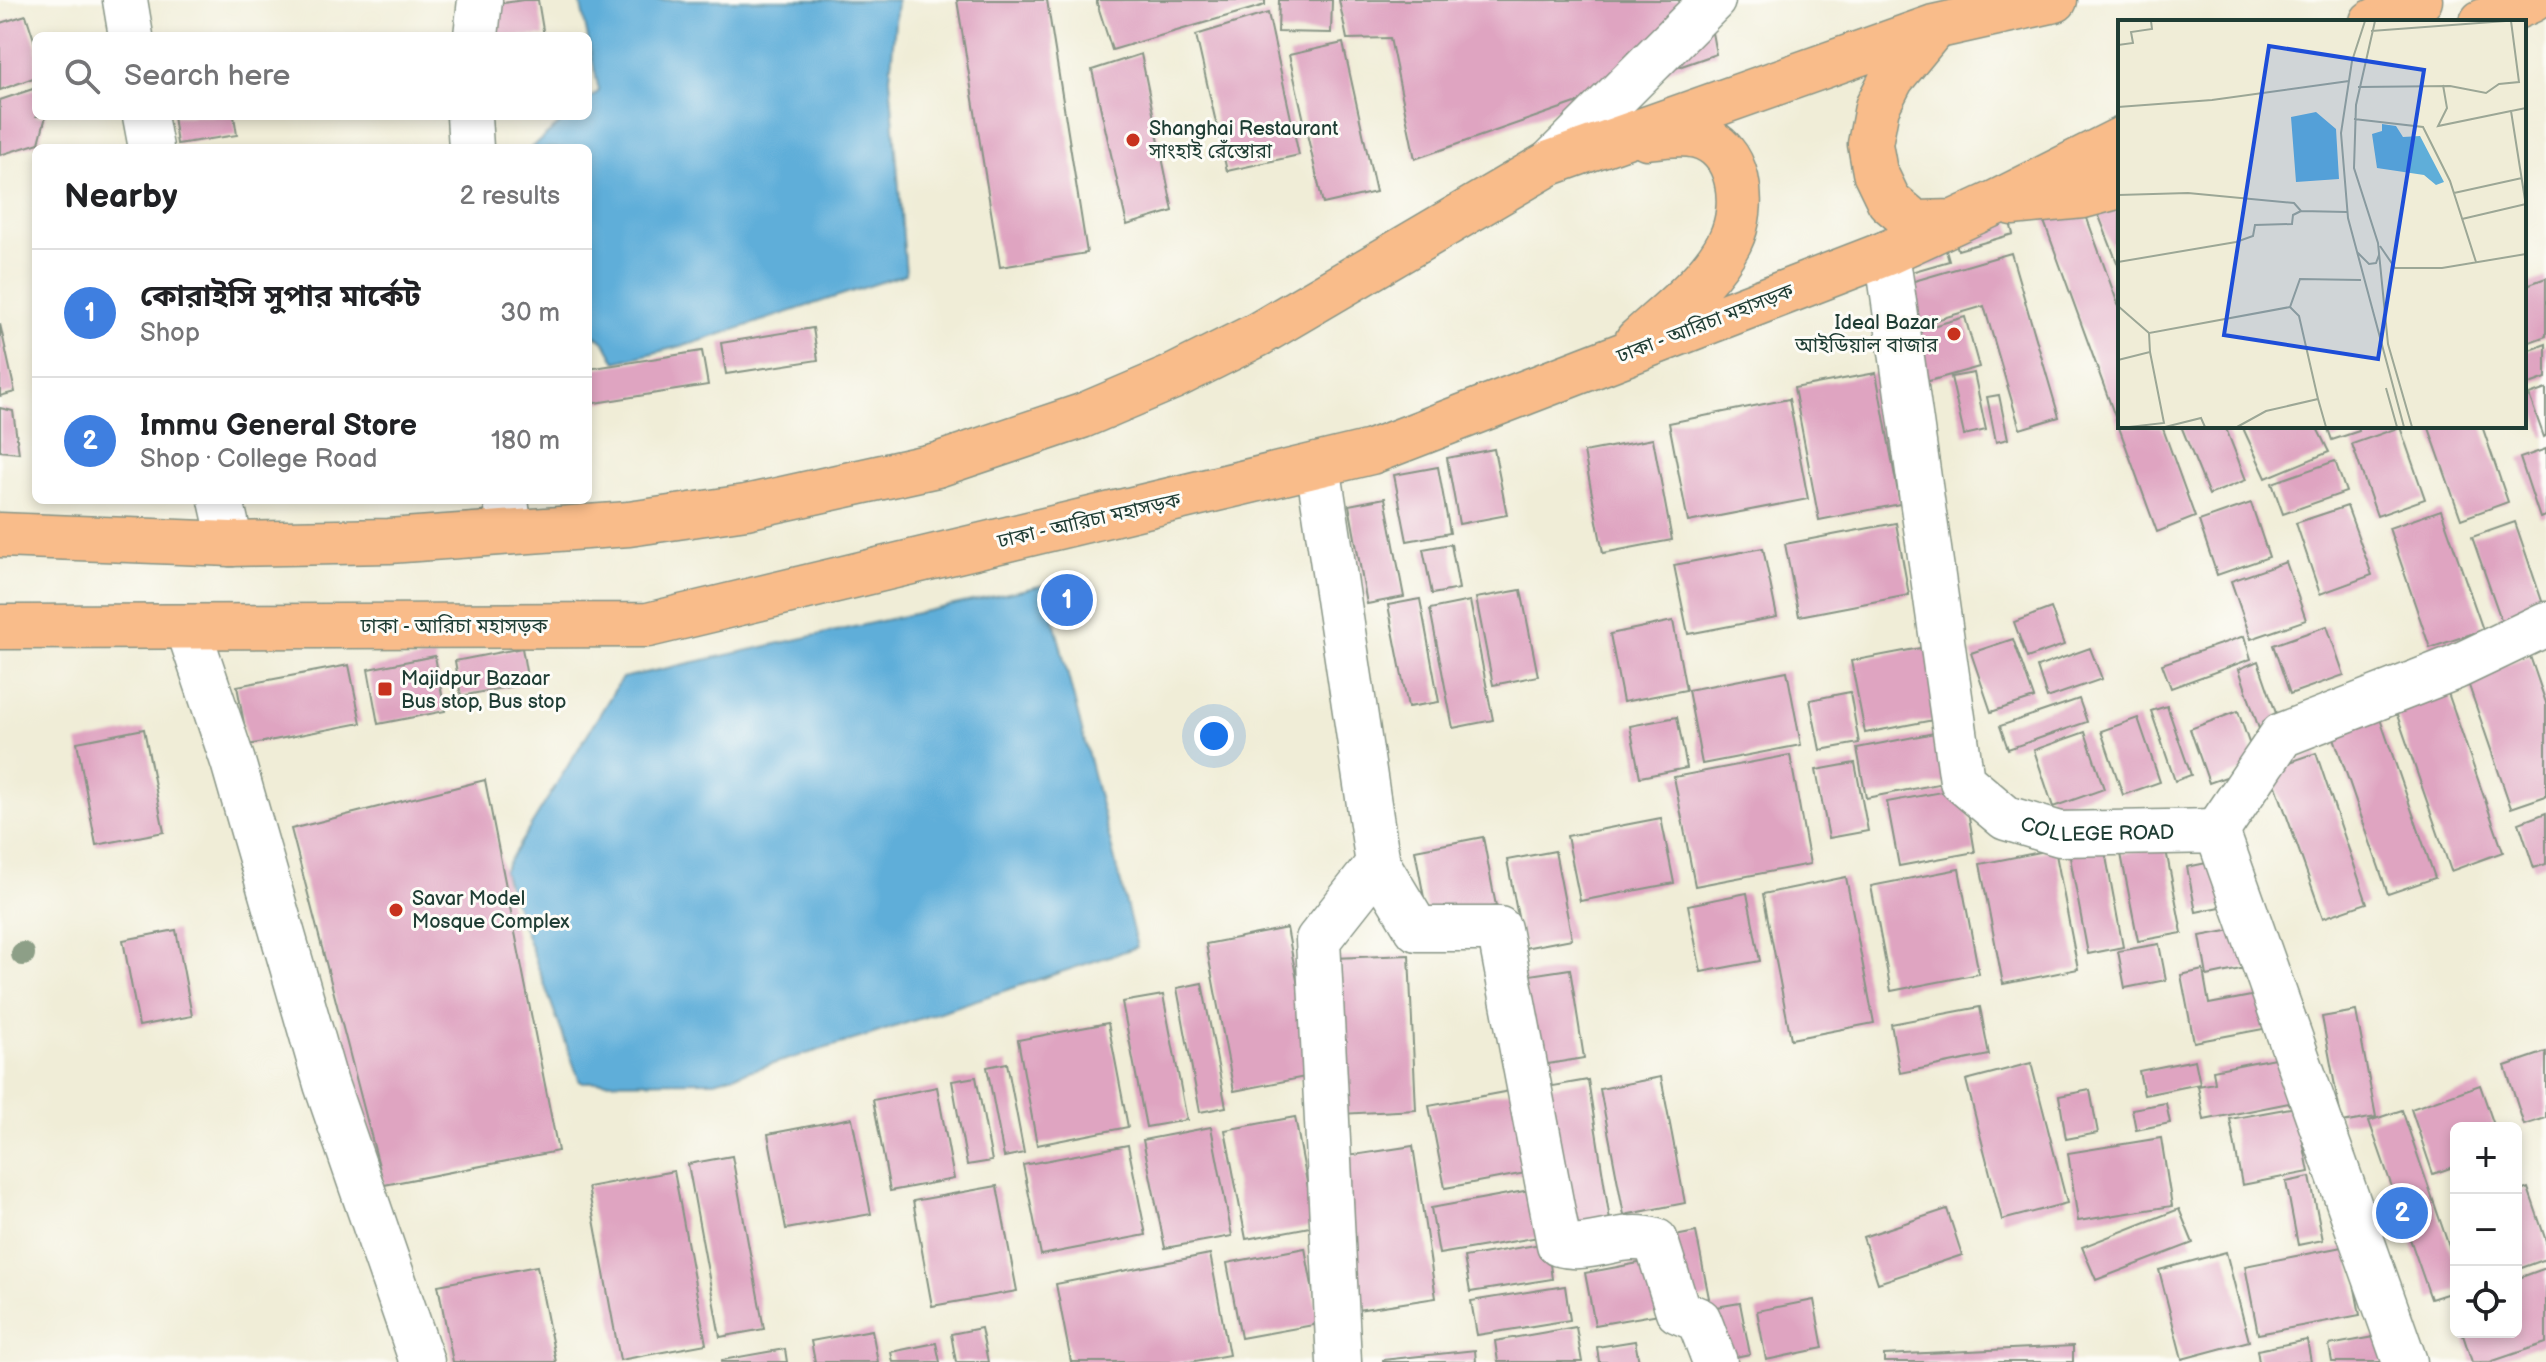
<!DOCTYPE html>
<meta charset="utf-8">
<style>
body{margin:0;font-family:"Balsamiq Sans","Noto Sans Bengali",sans-serif;background:#f2f2f2;color:#202124}
.controls{position:absolute;right:24px;bottom:24px;display:grid;overflow:hidden;border-radius:12px;box-shadow:0 4px 12px #0003}
.controls button{width:72px;height:72px;display:grid;place-items:center;padding:0;border:0;border-bottom:2px solid #e0e0e0;background:#fff;color:#202124;font:40px sans-serif}
.you{position:absolute;left:1214px;top:736px;width:28px;height:28px;margin:-20px;border:6px solid #fff;border-radius:50%;background:#1a73e8;box-shadow:0 0 0 12px #1a73e833}
.badge{display:grid;place-items:center;width:52px;height:52px;border-radius:50%;background:#c8321e;color:#fff;font-size:26px;font-weight:700}
.pin{position:absolute;translate:-50% -50%;border:4px solid #fff;box-shadow:0 2px 8px #0006}
.list{margin:0;padding:0;list-style:none}
h2{display:flex;justify-content:space-between;align-items:center;height:104px;margin:0;padding:0 32px;font-size:34px}
h2 small{font-size:26px;font-weight:400;color:#757577}
.list li{display:grid;grid-template-columns:52px 1fr auto;gap:24px;align-items:center;box-sizing:border-box;height:128px;padding:0 32px;border-top:2px solid #e0e0e0}
.list b{display:block;font-size:30px;white-space:nowrap}
.list p{margin:0;font-size:26px;white-space:nowrap;color:#757577}
.list em{font-size:26px;font-style:normal;color:#757577}
.icon{flex:none;width:44px;height:44px;fill:none;stroke:currentColor;stroke-width:2;stroke-linecap:round;stroke-linejoin:round}
.map{position:relative;flex:none;width:2546px;height:1362px;overflow:hidden}
.search{position:absolute;background:#fff;box-shadow:0 4px 12px #0003;left:32px;top:32px;width:560px;height:88px;display:flex;align-items:center;gap:20px;box-sizing:border-box;padding:0 28px;border-radius:12px;color:#757577;font-size:30px}
.panel{position:absolute;background:#fff;box-shadow:0 4px 12px #0003;left:32px;top:144px;width:560px;height:360px;border-radius:12px}
.map>svg:first-child{display:block}
.water{fill:#5faed9;stroke:#3f7686;stroke-width:2}
.building{fill:#dfa4c1}
.lines{fill:none;stroke-linecap:round;stroke-linejoin:round}
.street-casing{stroke:#889586;stroke-width:47}
.highway-casing{stroke:#889586;stroke-width:47}
.street{stroke:#fff;stroke-width:44}
.highway{stroke:#f9bc8a;stroke-width:44}
.tree{fill:#8d9f87}
.poi-dot{fill:#c8321e;stroke:#fdfcf7;stroke-width:3}
.labels{text-anchor:middle;stroke-width:6;stroke-linejoin:round;paint-order:stroke}
.poi-label{font-size:20px;fill:#1f3d34;stroke:#fdfcf7;text-anchor:start}
.street-label{font-size:20px;fill:#1f3d34;stroke:#fdfcf7}
.inset-road{fill:none;stroke:#9ca796;stroke-width:2}
.view{fill:#1d4ed8;fill-opacity:0.15;stroke:#1d4ed8;stroke-width:4}
.inset-edge{fill:none;stroke:#1f3d34;stroke-width:4}
</style>
<div class="map">
<svg width="2546" height="1362" viewBox="0 0 2546 1362">
<rect width="100%" height="100%" fill="#fdfcf7"/>
<filter id="ink" filterUnits="userSpaceOnUse"><feTurbulence type="fractalNoise" baseFrequency=".0125" numOctaves="2"/><feDisplacementMap in="SourceGraphic" scale="16" xChannelSelector="R" yChannelSelector="G"/><feConvolveMatrix kernelMatrix="1 2 1 2 8 2 1 2 1" color-interpolation-filters="sRGB"/></filter>
<filter id="wash" filterUnits="userSpaceOnUse"><feTurbulence type="fractalNoise" baseFrequency=".006" numOctaves="4" result="noise"/><feDisplacementMap in="SourceGraphic" scale="32" xChannelSelector="R" yChannelSelector="G"/><feGaussianBlur stdDeviation="1.8" result="paint"/><feColorMatrix in="noise" values="0 0 0 0 0 0 0 0 0 0 0 0 0 0 0 0 0 1.4 0 .05"/><feComposite in="paint" operator="in"/></filter>
<g filter="url(#wash)">
<rect width="100%" height="100%" fill="#f0edd7"/>
<!-- water -->
<path class="water" d="M580,0h317l-7,78 16,196 -212,69 -78,19 -10,-18 -18,-15v-181h-57l38,-32h19v-16l11,-9z
M1045,585l92,362 -270,89 -152,45 -135,1 -77,-211 119,-193z"/>
<g id="blocks">
<!-- building -->
<path class="building" d="M523,0h15l6,36h-56l-4,-30z
M957,0h90l40,253 -87,14z
M1096,0h169v5l-153,45z
M1279,0h53l-1,33 -53,-1z
M1339,0h367l10,54 -301,105 -25,-121 -43,1z
M1268,13l31,142 -72,16 -31,-136z
M26,15l10,31v31l-36,13v-67z
M1343,43l33,149 -53,12 -34,-149z
M1141,54l32,157 -46,14 -35,-155z
M36,88v28h10l-7,27 -39,12v-55z
M173,116h61l3,19 -60,9z
M2120,187v83l-28,-72z
M2080,199l40,111v116h42l33,91 -38,15 -116,-319z
M2008,215l5,19 -55,16 -5,-19z
M1941,233l8,28 -48,14z
M2011,253l48,164 -39,12 -36,-123 -75,22 -12,-42z
M2546,278v58l-22,8v-58z
M1965,317l14,50 -57,16 -15,-50z
M0,324l15,68 -15,4z
M813,328l5,32 -92,14 -5,-31z
M2546,344v34l-22,8v-34z
M702,351l6,34 -120,19v-35z
M1876,373l24,131 -81,16 -25,-132z
M1974,373l12,57 -22,5 -13,-58z
M2546,389v47l-2,1 -15,-42z
M1999,395l9,44 -12,3 -9,-45z
M1789,399l19,100 -120,23 -19,-99z
M0,408l13,3 6,42 -19,-2z
M2181,426h44l21,54 -37,15z
M2242,426h74l13,26 -63,26z
M2327,426h31l1,5 -27,9z
M2434,426h48l26,76 -47,17 -32,-91z
M2400,427l25,72 -48,17 -25,-72z
M1653,439l19,101 -69,13 -19,-101z
M1494,449l13,66 -48,9 -12,-66z
M2546,449v67l-6,2 -20,-60z
M2335,461l11,31 -63,22 -11,-31z
M1438,467l12,66 -43,8 -13,-66z
M1385,498l19,99 -37,7 -18,-99z
M2251,503l18,54 -52,18 -18,-54z
M2347,506l25,69 -52,19 -24,-71z
M2441,510l42,120 -53,18 -41,-120z
M2515,522l30,88 -42,15 -31,-88z
M1896,523l13,72 -110,21 -14,-72z
M1451,544l8,45 -27,5 -9,-45z
M1763,548l14,69 -89,17 -14,-69z
M2286,562l20,58 -55,19 -20,-58z
M1521,590l17,86 -45,9 -17,-87z
M1420,599l19,103 -31,5 -20,-102z
M1470,601l23,119 -40,8 -23,-119z
M2051,608l13,37 -37,13 -13,-36z
M1673,621l13,69 -63,12 -13,-68z
M2327,626l17,49 -54,19 -17,-49z
M2244,636l7,23 -80,29 -9,-24z
M2013,639l21,59 -43,14 -20,-59z
M1931,646l13,72 -79,15 -14,-72z
M522,648l6,35 -67,13 -6,-35z
M2090,648l12,31 -55,19 -10,-31z
M435,656l10,55 -67,13 -10,-55z
M2530,656l16,47v93l-35,12 -45,-131z
M2258,661l21,61 -20,7 -20,-60z
M349,665l12,58 -113,22 -11,-59z
M1787,671l14,74 -99,19 -14,-74z
M2447,690l56,162 -52,19 -56,-162z
M1850,692l9,51 -39,7 -10,-50z
M2079,699l8,23 -79,27 -8,-23z
M2167,706l24,69 -16,6 -24,-70z
M2238,711l19,55 -48,17 -19,-54z
M2378,713l57,165 -47,16 -57,-165z
M1677,717l10,51 -47,9 -10,-51z
M2138,718l22,64 -37,13 -22,-64z
M144,729l20,103 -68,13 -19,-103z
M1950,730l9,50 -93,18 -9,-50z
M2085,732l19,57 -51,18 -19,-57z
M2316,753l51,150 -44,15 -53,-149z
M1790,755l20,109 -115,22 -21,-109z
M1855,763l13,68 -39,7 -13,-68z
M485,780l73,371 -174,34 -93,-356z
M1964,788l11,64 -76,14 -12,-64z
M2546,813v51l-12,4 -15,-45z
M1661,818l13,65 -94,18 -13,-65z
M1483,837l13,69 -68,13 -13,-69z
M2165,845l17,88 -44,8 -17,-87z
M2104,846l19,101 -35,7 -19,-102z
M2055,849l23,120 -75,15 -23,-120z
M1555,851l17,88 -48,9 -17,-88z
M2221,860l9,45 -34,7 -9,-45z
M1959,869l20,105 -88,17 -20,-105z
M1846,877l28,146 -83,16 -28,-145z
M1747,893l13,68 -59,11 -13,-67z
M2248,927l7,39 -48,10 -7,-40z
M1287,928l28,147 -81,16 -28,-147z
M176,930l16,86 -53,10 -16,-86z
M2159,944l7,36 -41,8 -7,-37z
M1409,955l7,155 -76,4 -6,-156z
M1570,969l14,89 -48,8 -13,-90z
M2203,970l6,34 63,-12 7,34 -85,16 -13,-67z
M1202,983l24,124 -26,5 -23,-124z
M1163,995l24,125 -41,7 -24,-125z
M1980,1007l9,48 -89,18 -9,-49z
M2356,1011l20,106 -34,6 -20,-106z
M1108,1023l20,104 -91,18 -19,-105z
M2546,1052v66l-22,7 -19,-59z
M2285,1056l9,46 -90,18 -6,-34 17,-3 -2,-13z
M2195,1060l5,24 -56,11 -5,-24z
M1007,1063l17,90 -20,4 -17,-90z
M2031,1063l36,140 -65,17 -36,-140z
M976,1077l16,84 -25,4 -15,-84z
M1661,1077l24,126 -61,12 -24,-126z
M1588,1080l23,147 -46,8 -24,-147z
M2480,1085l15,43h-39v38l-23,8 -22,-65z
M937,1087l17,92 -64,12 -17,-91z
M1515,1090l16,82 -86,16 -16,-82z
M2090,1090l8,43 -32,6 -7,-43z
M2166,1103l4,20 -34,7 -4,-21z
M2296,1107l13,65 -67,13 -12,-66z
M2402,1110l54,157v24l-25,8 -62,-178z
M1295,1117l20,109 -69,13 -21,-109z
M852,1118l19,96 -85,15 -18,-95z
M1211,1127l21,109 -67,12 -22,-108z
M2161,1138l11,68 -94,15 -10,-68z
M1128,1145l18,90 -105,20 -18,-90z
M1413,1146l23,152 -79,12 -23,-152z
M732,1156l32,173 -44,8 -32,-173z
M674,1171l32,173 -86,16 -32,-173z
M2310,1177l13,63 -25,5 -12,-63z
M997,1186l20,105 -85,15 -19,-105z
M2528,1188l18,53v18l-30,11v-77z
M1530,1190l9,47 -100,17 -8,-46z
M1947,1209l15,46 -84,28 -15,-46z
M2179,1209l14,34 -97,37 -14,-33z
M1696,1232l13,66 -27,5 -12,-66z
M1547,1243l5,36 -82,13 -6,-35z
M2347,1246l13,69 -102,19 -13,-68z
M1305,1248l14,76 -78,14 -14,-75z
M2226,1252l23,89 -67,18 -23,-89z
M1210,1254l19,101 -39,7h-119l-15,-78z
M1655,1260l10,53 -70,12 -10,-52z
M537,1266l19,96h-103l-15,-77z
M2546,1268v75l-56,19h-18l-10,-30h54v-53z
M1565,1286l5,34 -93,15 -6,-34z
M1814,1300l9,48 -57,12 -9,-49z
M1740,1303l10,51 -30,6 -10,-52z
M1576,1327l6,35h-84l-3,-21z
M981,1328l7,34h-32l-5,-28z
M872,1330l6,32h-63l-4,-21z
M2386,1335l5,27h-59l-3,-17z
M2307,1340l4,22h-52l-2,-12z
M1635,1341l4,21h-40l-2,-15z
M936,1343l4,19h-47l-2,-10z
M2073,1346v16h-189v-7z
M785,1349l2,13h-65v-2z
M1475,1350l1,12h-93v-2z"/>
</g>
</g>
<g filter="url(#ink)">
<use href="#blocks" fill-opacity="0" stroke="#889586" stroke-width="2"/>
<g class="lines">
<defs>
<g id="street">
<path d="M125,0l6,36"/>
<path d="M476,36l4,-36"/>
<path d="M145,116l6,32"/>
<path d="M469,116l2,32"/>
<path d="M1550,163l163,-163"/>
<path id="s1" d="M1887,253l75,528 44,37 54,16 157,-3 188,531"/>
<path d="M1318,465l60,399 -60,76 21,422"/>
<path d="M221,500l10,44"/>
<path d="M506,500l4,32"/>
<path d="M188,628l45,134 93,322 96,278"/>
<path d="M2217,831l65,-96 174,-68 90,-43"/>
<path d="M1378,864l39,65h82l60,315c32,9 63,-14 97,-3l22,70 21,9 16,42"/>
</g>
<path id="highway" d="M2372,22l48,-22
M2482,22l50,-22
M1934,27l-42,51 -15,29 -7,37 5,28 14,29 26,22 39,-1
M2012,203l71,-7 37,-10
M1637,341c32,-30 74,-61 93,-100 17,-35 11,-94 -33,-105 -15,-4 -34,-1 -50,1
M0,535l231,9 158,-3 240,-17 117,-17 191,-42 145,-49 89,-38 88,-44 291,-171 384,-136 121,-27
M0,627l648,-2 723,-173 516,-199 106,-49 127,-64"/>
</defs>
<!-- street casing -->
<use href="#street" class="street-casing"/>
<!-- highway casing -->
<use href="#highway" class="highway-casing"/>
<!-- street -->
<use href="#street" class="street"/>
<!-- highway -->
<use href="#highway" class="highway"/>
</g>
<!-- trees -->
<circle class="tree" cx="23" cy="954" r="12"/>
</g>
<!-- markers -->
<g class="poi-dot">
<circle cx="1133" cy="140" r="8"/>
<circle cx="1954" cy="334" r="8"/>
<rect x="377" y="681" width="16" height="16" rx="4"/>
<circle cx="396" cy="910" r="8"/>
</g>
<g class="labels">
<!-- poi labels -->
<g class="poi-label">
<text x="1149" y="135">Shanghai Restaurant<tspan x="1149" dy="23">সাংহাই রেঁস্তোরা</tspan></text>
<text x="1938" y="329" text-anchor="end">Ideal Bazar<tspan x="1938" dy="23">আইডিয়াল বাজার</tspan></text>
<text x="401" y="685">Majidpur Bazaar<tspan x="401" dy="23">Bus stop, Bus stop</tspan></text>
<text x="412" y="905">Savar Model<tspan x="412" dy="23">Mosque Complex</tspan></text>
</g>
<!-- street labels -->
<g class="street-label">
<text transform="translate(1705 323) rotate(-21)" y="7">ঢাকা - আরিচা মহাসড়ক</text>
<text transform="translate(1089 520) rotate(-13)" y="7">ঢাকা - আরিচা মহাসড়ক</text>
<text x="454" y="633">ঢাকা - আরিচা মহাসড়ক</text>
<text dy="7" stroke="none"><textPath href="#s1" startOffset="684">COLLEGE ROAD</textPath></text>
</g>
</g>
<!-- overview -->
<g transform="translate(2118 20)">
<rect width="408" height="408" fill="#f0edd7"/>
<path d="M198,92l20,17 3,50 -43,3 -5,-65zM264,104l14,2 7,11 17,-1 24,46 -8,3 -12,-10 -47,-7 -5,-34 10,-3z" fill="#5faed9"/>
<path class="inset-road" d="M247,1l-13,40 -11,72 7,85 56,209M257,1l-19,84 -2,63 24,75 10,101 24,83M253,11l135,-10M0,25l15,-2 -2,-11 21,-3 -1,-8M325,65l4,23 -9,18 73,-15M240,67l92,-1 36,7 13,-9 20,-2 -8,-61M0,87l94,-7 137,-19M408,88l-15,3 15,95M236,99l69,8 27,54 26,81M336,173l68,-15M0,175l70,-2 106,10 7,8 46,1M344,199l64,-15M262,226l15,22h47l84,-14M239,232l12,12 7,-1 3,-8M0,242l118,-20 17,-6 2,-11 37,-1 1,-9 8,-4M0,286l31,27M172,287l9,9 19,83M0,340l32,-8 -1,-19 141,-26 10,-28 61,1M268,368l11,39M11,407l35,-4 -14,-71M47,407l36,-9 4,9M119,407l29,-16 52,-12 8,28"/>
<path class="view" d="M151,26l155,24 -46,289 -154,-24z"/>
<rect width="408" height="408" class="inset-edge"/>
</g>
</svg>
<div class="controls">
<button>+</button>
<button>−</button>
<button><svg class="icon" aria-label="locate" viewBox="0 0 24 24"><circle cx="12" cy="12" r="6"/><path d="M12 2v4M12 18v4M2 12h4M18 12h4"/></svg></button>
</div>
<div class="you"></div>
<div class="pin badge" style="left:1067px;top:600px;background:#3f7fe0">1</div>
<div class="pin badge" style="left:2402px;top:1213px;background:#3f7fe0">2</div>
<div class="search"><svg class="icon" aria-label="search" viewBox="0 0 24 24"><circle cx="10" cy="10" r="6"/><path d="M15 15l6 6"/></svg>Search here</div>
<section class="panel">
<h2>Nearby<small>2 results</small></h2>
<ul class="list">
<li><span class="badge" style="background:#3f7fe0">1</span><div><b>কোরাইসি সুপার মার্কেট</b><p>Shop</p></div><em>30 m</em></li>
<li><span class="badge" style="background:#3f7fe0">2</span><div><b>Immu General Store</b><p>Shop · College Road</p></div><em>180 m</em></li>
</ul>
</section>
</div>
